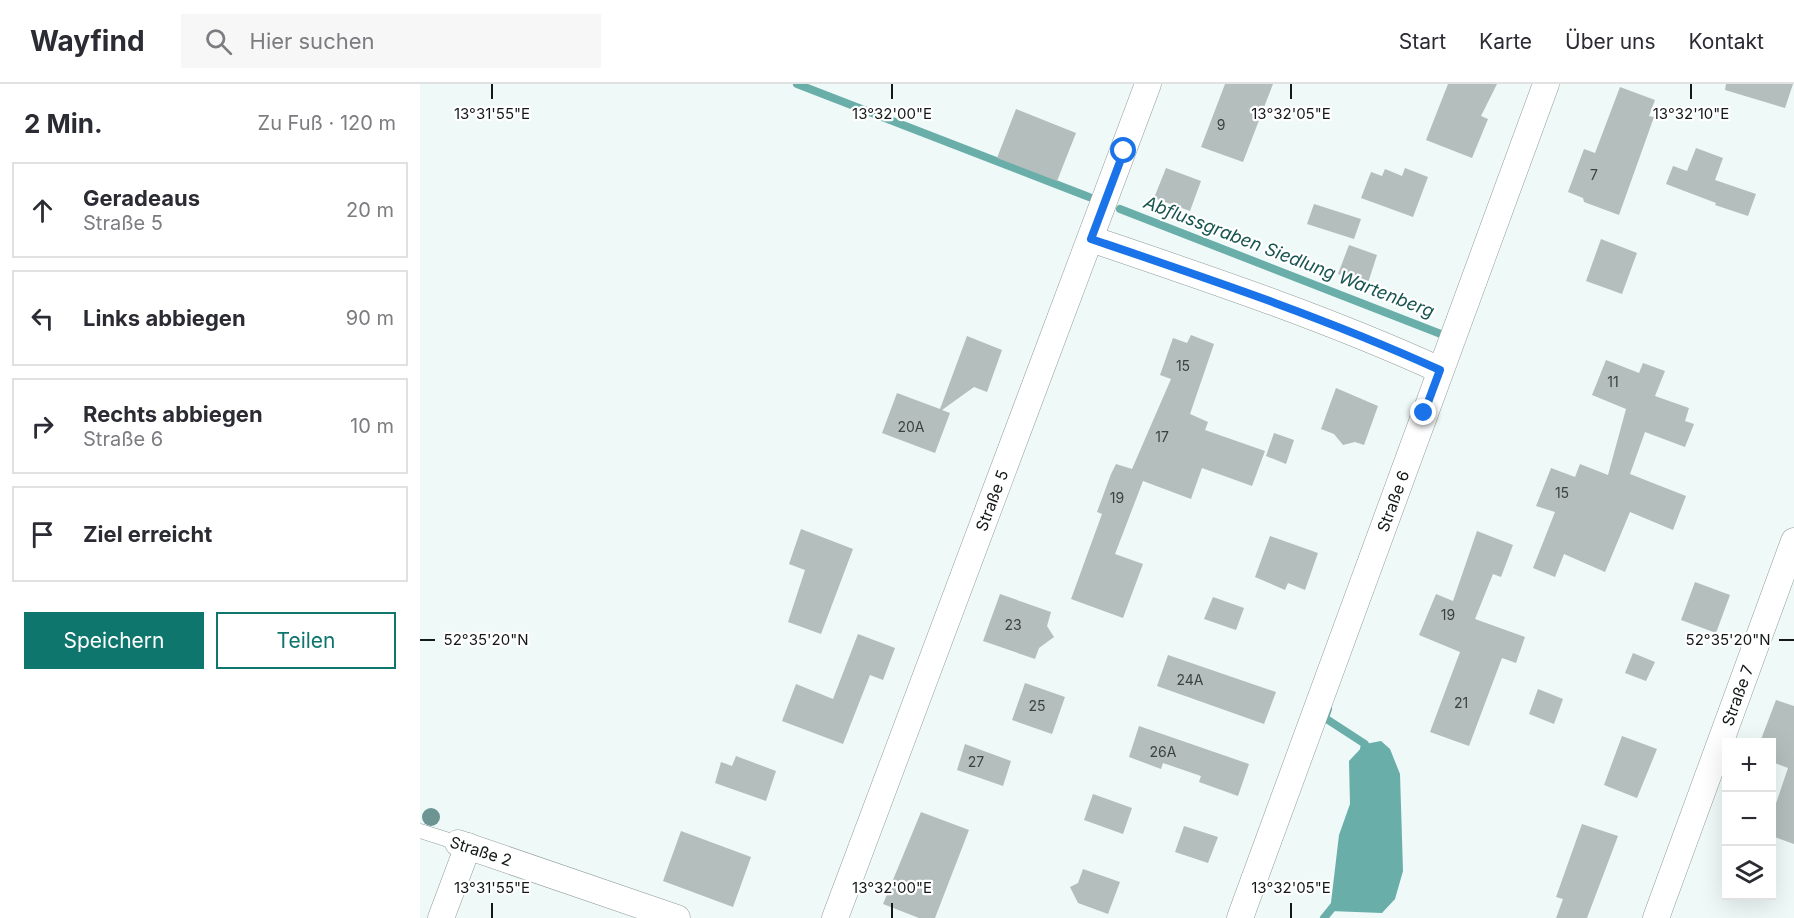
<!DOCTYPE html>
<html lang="de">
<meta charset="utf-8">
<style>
body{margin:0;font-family:Inter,sans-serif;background:#f7f7f7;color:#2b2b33}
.controls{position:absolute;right:18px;bottom:18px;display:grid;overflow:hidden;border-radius:0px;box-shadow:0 6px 24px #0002}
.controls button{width:54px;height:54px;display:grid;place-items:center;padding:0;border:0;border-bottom:2px solid #e1e1e2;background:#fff;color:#2b2b33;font:30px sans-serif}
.stop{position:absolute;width:18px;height:18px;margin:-14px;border:4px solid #1a73e8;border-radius:50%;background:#fff}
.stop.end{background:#1a73e8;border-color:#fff;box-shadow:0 2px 6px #0008}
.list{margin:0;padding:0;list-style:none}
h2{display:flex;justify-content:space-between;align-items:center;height:78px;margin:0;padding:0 24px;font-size:26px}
h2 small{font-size:20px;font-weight:400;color:#7c7c81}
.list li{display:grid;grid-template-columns:39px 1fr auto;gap:18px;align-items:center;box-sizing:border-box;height:96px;margin:0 12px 12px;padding:0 12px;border:2px solid #e1e1e2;border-radius:0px}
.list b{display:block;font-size:22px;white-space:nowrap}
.list p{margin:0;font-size:20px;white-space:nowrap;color:#7c7c81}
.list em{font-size:20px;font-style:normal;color:#7c7c81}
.actions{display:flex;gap:12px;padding:18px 24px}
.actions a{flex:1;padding:14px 0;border:2px solid #0f766e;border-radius:0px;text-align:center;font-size:21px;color:#0f766e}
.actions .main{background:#0f766e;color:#fff}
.icon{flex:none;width:33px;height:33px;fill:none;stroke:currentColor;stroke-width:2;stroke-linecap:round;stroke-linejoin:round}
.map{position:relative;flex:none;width:1374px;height:834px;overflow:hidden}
header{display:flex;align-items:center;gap:36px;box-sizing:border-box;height:84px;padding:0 30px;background:#fff;border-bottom:2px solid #e1e1e2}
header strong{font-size:28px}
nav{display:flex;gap:33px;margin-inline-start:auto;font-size:21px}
.search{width:420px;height:54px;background:#f7f7f7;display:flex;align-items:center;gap:15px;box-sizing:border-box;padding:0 21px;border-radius:0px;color:#7c7c81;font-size:22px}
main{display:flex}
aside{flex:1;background:#fff}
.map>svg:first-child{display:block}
.water{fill:#69aea9}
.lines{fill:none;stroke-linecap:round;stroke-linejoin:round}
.stream{stroke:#69aea9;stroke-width:8}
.building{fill:#b3bebd}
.service-casing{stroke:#929d9c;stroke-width:15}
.minor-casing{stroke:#929d9c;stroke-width:27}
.service{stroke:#fff;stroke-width:14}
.minor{stroke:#fff;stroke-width:26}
.tree{fill:#6b9492}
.route{stroke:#1a73e8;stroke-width:8}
.ticks{fill:none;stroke:#141818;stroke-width:2}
.labels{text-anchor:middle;stroke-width:4.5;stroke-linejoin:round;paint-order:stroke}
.number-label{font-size:14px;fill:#3c4241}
.street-label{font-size:16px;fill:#141818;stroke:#fff}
.water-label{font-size:18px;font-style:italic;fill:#185450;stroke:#fff}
.ticks-label{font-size:15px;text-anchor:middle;fill:#141818;stroke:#fff;stroke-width:4.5;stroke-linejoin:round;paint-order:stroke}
</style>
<header>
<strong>Wayfind</strong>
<div class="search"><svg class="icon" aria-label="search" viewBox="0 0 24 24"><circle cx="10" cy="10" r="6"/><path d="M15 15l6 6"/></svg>Hier suchen</div>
<nav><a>Start</a><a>Karte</a><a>Über uns</a><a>Kontakt</a></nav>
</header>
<main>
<aside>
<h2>2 Min.<small>Zu Fuß · 120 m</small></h2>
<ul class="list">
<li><svg class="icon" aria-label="ahead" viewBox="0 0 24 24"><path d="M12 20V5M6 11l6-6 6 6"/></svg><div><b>Geradeaus</b><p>Straße 5</p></div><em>20 m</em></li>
<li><svg class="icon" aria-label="left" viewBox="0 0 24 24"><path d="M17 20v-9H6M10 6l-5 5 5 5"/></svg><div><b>Links abbiegen</b></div><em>90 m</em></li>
<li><svg class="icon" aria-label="right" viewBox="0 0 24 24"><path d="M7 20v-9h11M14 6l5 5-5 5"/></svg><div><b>Rechts abbiegen</b><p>Straße 6</p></div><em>10 m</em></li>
<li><svg class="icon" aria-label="arrive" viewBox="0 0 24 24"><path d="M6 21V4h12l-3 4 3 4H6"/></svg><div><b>Ziel erreicht</b></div></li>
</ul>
<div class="actions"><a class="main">Speichern</a><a>Teilen</a></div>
</aside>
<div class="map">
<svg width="1374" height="834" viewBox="0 0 1374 834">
<rect width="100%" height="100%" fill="#eef9f8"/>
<!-- water -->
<path class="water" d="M961,657l9,8 10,25 3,97 -8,28 -13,14 -52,-2 9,-76 11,-31 -1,-43 16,-17z"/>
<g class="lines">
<!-- stream -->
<path class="stream" d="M377,0l292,113
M700,125l326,127
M908,625l-3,9 40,26 -2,11
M904,834l13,-16"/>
</g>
<!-- building -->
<path class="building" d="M805,0h48l-30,78 -42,-15z
M1028,0h49l-16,32 7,3 -16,39 -46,-18z
M1306,0h67l-8,24 -60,-18z
M1200,3l35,13 -6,16 5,1 -35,98 -35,-13 -1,-4 -15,-6 16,-43 11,4z
M596,25l60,24 -19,48 -60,-23z
M1276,64l27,10 -8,22 41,14 -8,22 -33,-11 1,-2 -50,-19 7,-18 14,5z
M746,84l35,13 -11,30 -36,-13z
M985,84l23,9 -15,40 -52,-19 10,-26 11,4 3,-7 17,7z
M894,120l47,15 -7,20 -47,-15z
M1181,155l36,14 -15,41 -36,-13z
M929,161l28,10 -10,31 -29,-12z
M771,251l23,9 -24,70 18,8 -3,8 60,21 -13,35 -50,-18 -11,31 -48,-18 -28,73 28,10 -20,54 -52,-19 31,-85 -5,-2 14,-38 5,-10 16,5 39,-90 -11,-4 13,-37 14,5z
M547,252l35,14 -15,42 -13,-5 -32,23 8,3 -15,40 -53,-20 15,-40 43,16z
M1186,276l33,13 4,-10 22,8 -10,25 34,12 -4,13 9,3 -9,23 -40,-15 -15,42 56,22 -13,34 -43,-18 -25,60 -41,-18 -9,23 -22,-9 22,-56 -19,-6 15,-38 24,9 5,-13 28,11 18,-66 -34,-14z
M916,304l42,18 -14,39 -9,-3 -12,3 -9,-11 -13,-5z
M854,349l20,7 -8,24 -20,-8z
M381,445l52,20 -32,85 -33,-12 17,-52 -16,-6z
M1057,447l36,14 -12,32 -8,-3 -18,45 50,18 -9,26 -14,-5 -33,88 -39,-14 30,-80 -41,-17 17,-41 17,7z
M850,452l48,17 -13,37 -17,-7 -3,7 -30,-13z
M1275,498l35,13 -14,38 -35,-13z
M580,510l51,18 -4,14 7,11 -15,11 -4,11 -52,-18z
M793,513l31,11 -8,22 -32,-11z
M438,550l37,14 -12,32 -13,-5 -27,69 -61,-23 14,-37 37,15z
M1213,569l22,9 -9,19 -21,-8z
M748,571l108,37 -12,32 -107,-38z
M605,599l40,14 -13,37 -40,-14z
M1118,605l25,10 -9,25 -25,-10z
M1356,616l18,6v138l-22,-8v-21l16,-47 -16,-6v-20h-12z
M719,642l110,38 -11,32 -39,-14 2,-6 -38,-13 -2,6 -32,-12z
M1202,652l35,13 -20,49 -33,-13z
M545,660l46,17 -8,25 -46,-16z
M316,672l40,15 -10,30 -51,-18 6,-21 11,4z
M673,710l39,14 -9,26 -39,-14z
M501,728l48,18 -34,88h-16l-36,-14z
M1162,740l36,12 -31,82h-31l7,-19 -7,-2z
M764,742l34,11 -10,26 -33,-11z
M261,747l70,26 -18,50 -70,-26z
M663,785l37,13 -12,32 -30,-11 -8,-16 8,-4z"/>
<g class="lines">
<defs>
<path id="service" d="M0,747l38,12"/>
<g id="minor">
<path d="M671,155c118,40 235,79 349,131"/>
<path d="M38,759l219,75"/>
<path d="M21,834l27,-72"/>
<path id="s1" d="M415,834l313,-834"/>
<path id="s2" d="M820,834l306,-834"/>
<path id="s3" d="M1236,834l138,-377"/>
</g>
</defs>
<!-- service casing -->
<use href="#service" class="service-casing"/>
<!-- minor casing -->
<use href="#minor" class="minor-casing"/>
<!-- service -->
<use href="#service" class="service"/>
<!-- minor -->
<use href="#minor" class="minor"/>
</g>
<!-- trees -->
<circle class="tree" cx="11" cy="733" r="9"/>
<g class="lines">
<!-- route -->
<path class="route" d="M704,67l-33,88c118,40 235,79 349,131l-16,43"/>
</g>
<!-- ticks -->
<path class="ticks" d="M72,0v15M472,0v15M871,0v15M1271,0v15M0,556h15M1359,556h15M72,819v15M472,819v15M871,819v15"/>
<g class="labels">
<!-- number labels -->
<g class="number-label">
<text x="801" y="46">9</text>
<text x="1174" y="96">7</text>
<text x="763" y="287">15</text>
<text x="1193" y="303">11</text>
<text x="491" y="348">20A</text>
<text x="742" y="358">17</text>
<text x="1142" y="414">15</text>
<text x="697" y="419">19</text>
<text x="1028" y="536">19</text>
<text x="593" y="546">23</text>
<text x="770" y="601">24A</text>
<text x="1041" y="624">21</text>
<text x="617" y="627">25</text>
<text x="743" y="673">26A</text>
<text x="556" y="683">27</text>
</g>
<!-- street labels -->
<g class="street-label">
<text dy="6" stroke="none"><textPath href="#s1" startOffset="446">Straße 5</textPath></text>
<text dy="6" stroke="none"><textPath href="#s2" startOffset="444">Straße 6</textPath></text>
<text dy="6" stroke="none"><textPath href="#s3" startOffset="237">Straße 7</textPath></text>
<text transform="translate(61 767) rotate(18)" y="6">Straße 2</text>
</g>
<!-- water labels -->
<g class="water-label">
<text transform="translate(869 173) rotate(21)" y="6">Abflussgraben Siedlung Wartenberg</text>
</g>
</g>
<g class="ticks-label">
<text x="72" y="35">13°31'55"E</text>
<text x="472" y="35">13°32'00"E</text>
<text x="871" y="35">13°32'05"E</text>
<text x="1271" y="35">13°32'10"E</text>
<text x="66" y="561">52°35'20"N</text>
<text x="1308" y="561">52°35'20"N</text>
<text x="72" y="809">13°31'55"E</text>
<text x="472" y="809">13°32'00"E</text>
<text x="871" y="809">13°32'05"E</text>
</g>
</svg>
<div class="controls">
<button>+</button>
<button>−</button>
<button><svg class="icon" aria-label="layers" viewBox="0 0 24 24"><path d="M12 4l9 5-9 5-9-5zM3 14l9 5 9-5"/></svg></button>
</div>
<div class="stop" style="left:704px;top:67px"></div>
<div class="stop end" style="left:1004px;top:329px"></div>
</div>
</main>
